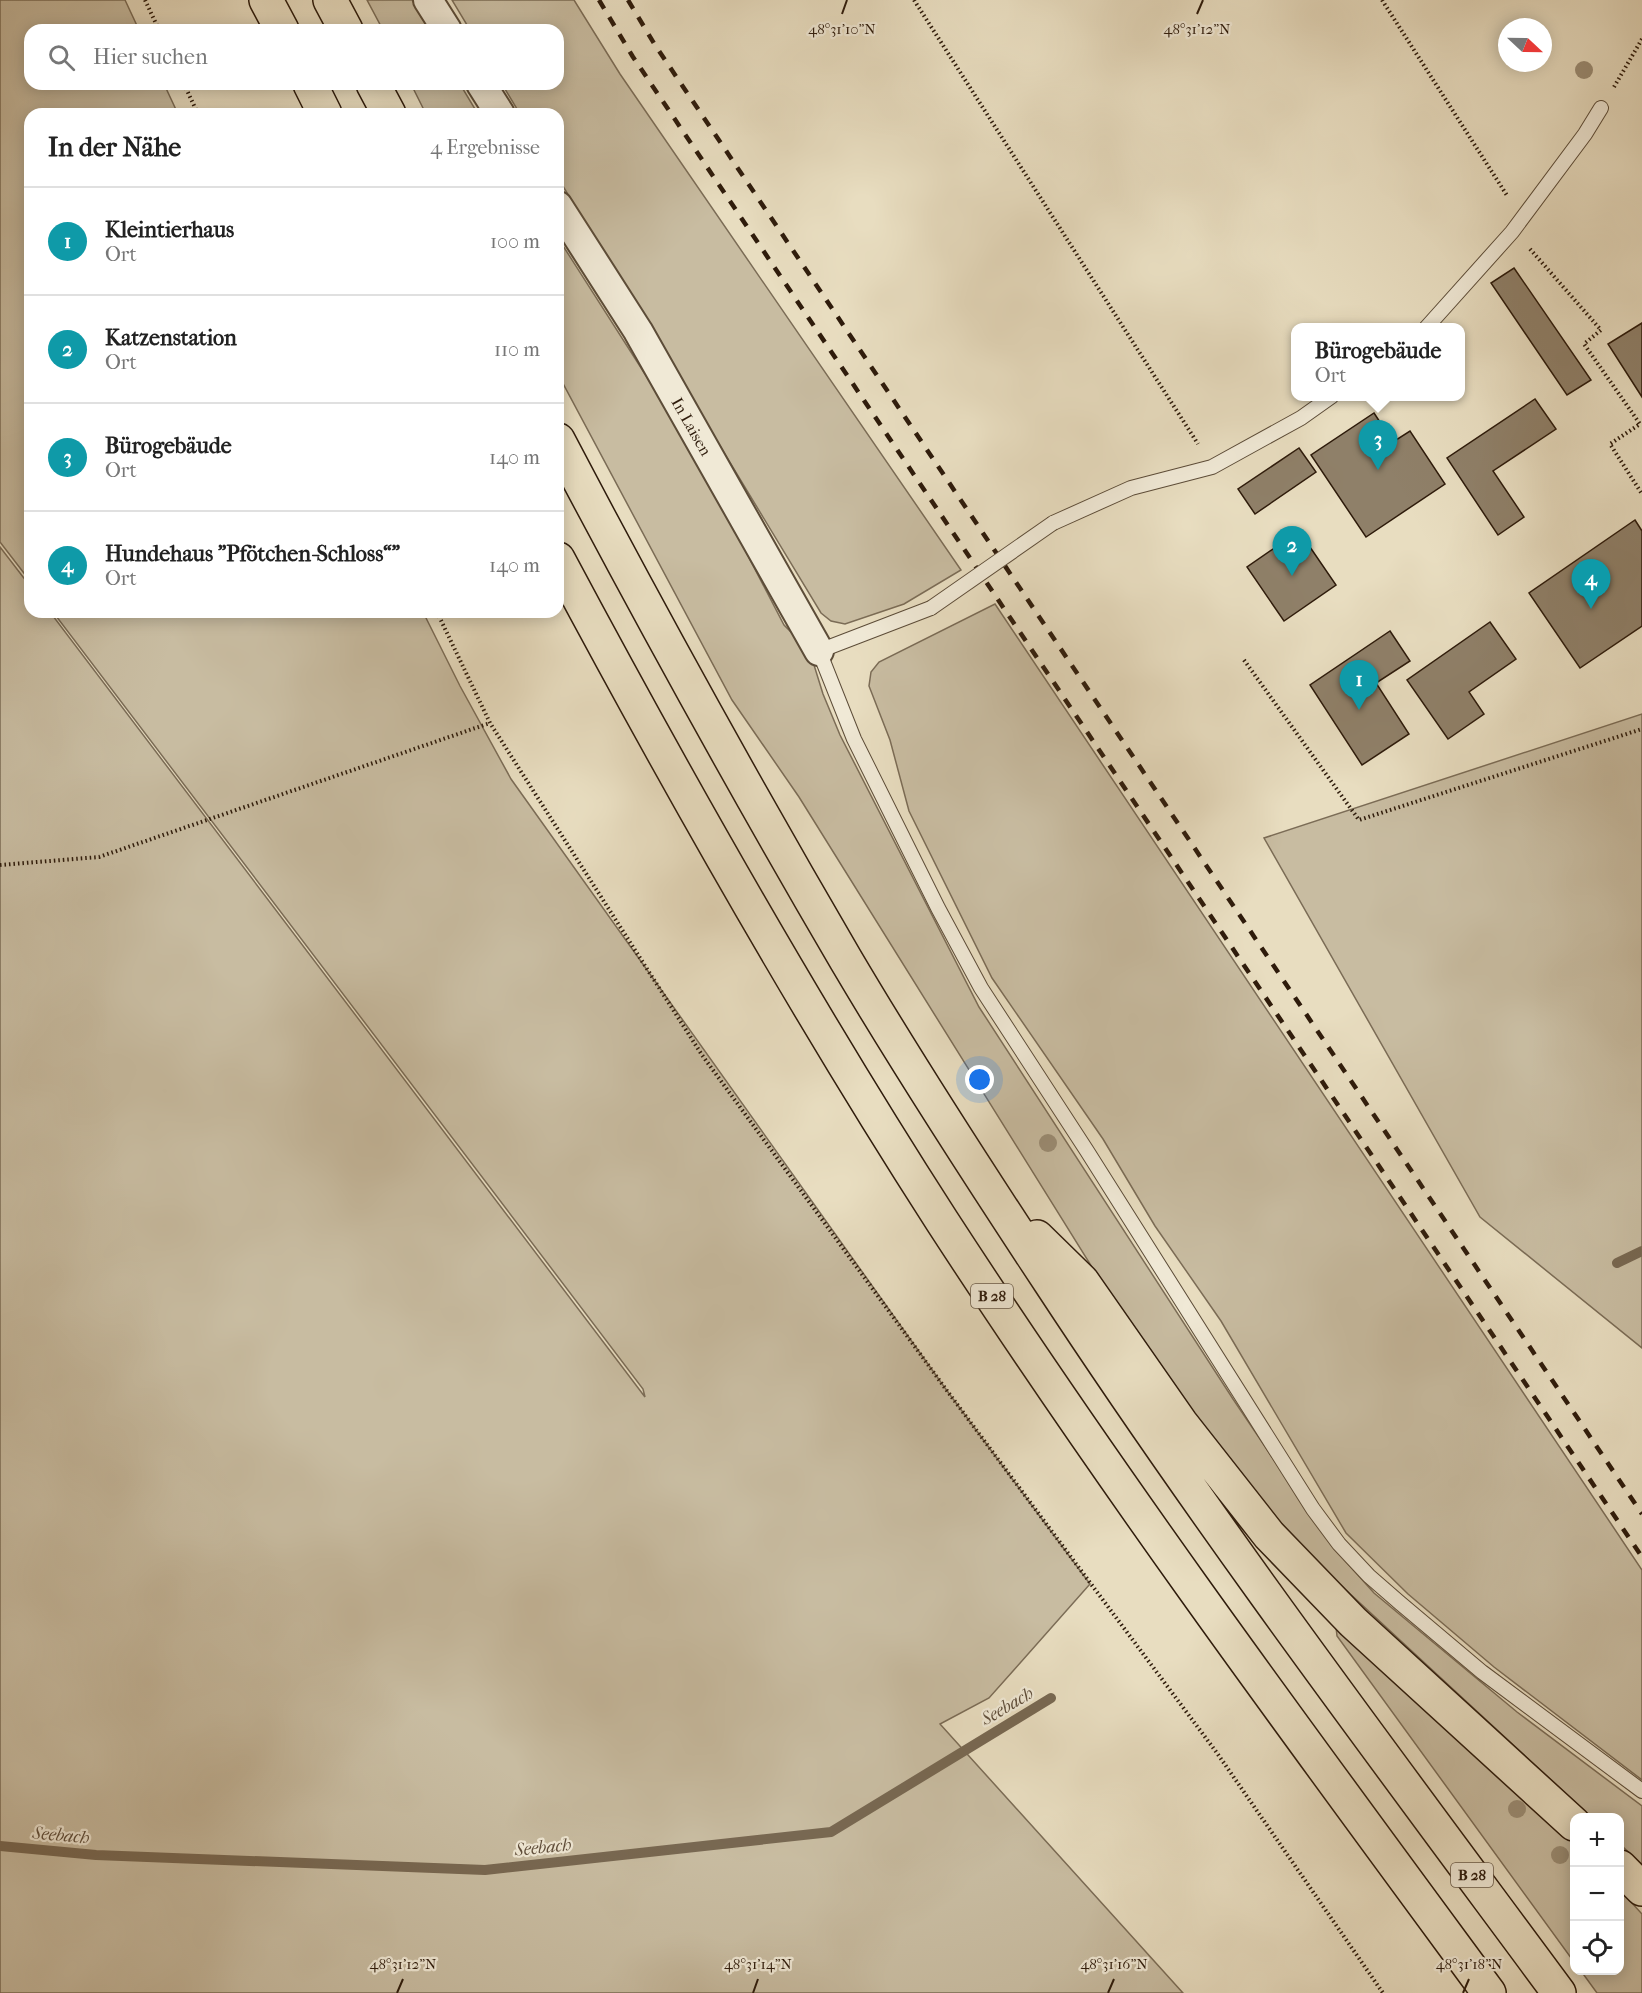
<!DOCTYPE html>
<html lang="de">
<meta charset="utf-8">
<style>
body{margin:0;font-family:"IM FELL French Canon",serif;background:#f6f6f6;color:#222}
.controls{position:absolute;right:18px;bottom:18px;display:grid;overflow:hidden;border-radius:12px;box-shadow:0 3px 15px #0003}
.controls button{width:54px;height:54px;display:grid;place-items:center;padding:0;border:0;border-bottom:2px solid #e0e0e0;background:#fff;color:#222;font:30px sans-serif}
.compass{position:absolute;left:1498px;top:18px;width:54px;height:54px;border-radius:50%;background:#fff;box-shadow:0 3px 15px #0003;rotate:112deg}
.you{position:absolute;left:980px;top:1080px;width:21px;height:21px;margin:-15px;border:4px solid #fff;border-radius:50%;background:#1a73e8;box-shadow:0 0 0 9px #1a73e833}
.badge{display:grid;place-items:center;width:39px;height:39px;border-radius:50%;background:#8f2418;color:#fff;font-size:20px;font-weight:700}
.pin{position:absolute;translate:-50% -50px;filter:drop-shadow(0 2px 3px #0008)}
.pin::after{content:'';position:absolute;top:32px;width:21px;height:18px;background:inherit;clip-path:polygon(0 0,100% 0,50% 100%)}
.popup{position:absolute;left:1291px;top:323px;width:174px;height:78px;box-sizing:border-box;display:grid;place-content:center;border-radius:12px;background:#fff;filter:drop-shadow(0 2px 4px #0005);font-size:20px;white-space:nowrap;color:#767676}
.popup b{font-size:22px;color:#222}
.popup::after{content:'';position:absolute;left:50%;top:100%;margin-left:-12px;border:12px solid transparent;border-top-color:#fff}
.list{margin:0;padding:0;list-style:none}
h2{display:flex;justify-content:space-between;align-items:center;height:78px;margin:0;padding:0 24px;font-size:26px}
h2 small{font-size:20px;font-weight:400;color:#767676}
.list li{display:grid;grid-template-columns:39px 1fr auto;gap:18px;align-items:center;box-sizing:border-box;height:108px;padding:0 24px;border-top:2px solid #e0e0e0}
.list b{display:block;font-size:22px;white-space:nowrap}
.list p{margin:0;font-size:20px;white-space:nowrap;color:#767676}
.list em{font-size:20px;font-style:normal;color:#767676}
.icon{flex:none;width:33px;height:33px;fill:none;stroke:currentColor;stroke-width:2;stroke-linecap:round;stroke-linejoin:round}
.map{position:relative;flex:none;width:1642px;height:1993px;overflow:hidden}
.search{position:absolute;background:#fff;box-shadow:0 3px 15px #0003;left:24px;top:24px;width:540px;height:66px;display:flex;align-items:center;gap:15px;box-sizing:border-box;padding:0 21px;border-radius:18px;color:#767676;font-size:22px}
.panel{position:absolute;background:#fff;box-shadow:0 3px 15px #0003;left:24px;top:108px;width:540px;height:510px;border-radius:18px}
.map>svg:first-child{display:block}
.green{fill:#c8bca1;stroke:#7b6c56;stroke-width:1.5}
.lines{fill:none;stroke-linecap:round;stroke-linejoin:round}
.stream{stroke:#786852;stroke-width:10}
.building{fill:#8f8069;stroke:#2e1b0b;stroke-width:1.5}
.service-casing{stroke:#5c4c38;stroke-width:16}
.minor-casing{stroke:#5c4c38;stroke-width:32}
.trunk-casing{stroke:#2e1b0b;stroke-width:36}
.path{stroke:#2e1b0b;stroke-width:4;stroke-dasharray:1.5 3;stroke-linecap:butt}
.service{stroke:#f0e9d6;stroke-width:14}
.minor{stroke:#f0e9d6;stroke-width:28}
.trunk{stroke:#e8ddc0;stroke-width:33}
.rail{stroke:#2e1b0b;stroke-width:4.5;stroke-dasharray:10 10;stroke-linecap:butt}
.service-bridge-casing{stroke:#5c4c38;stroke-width:16;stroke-linecap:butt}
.service-bridge{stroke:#f0e9d6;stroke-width:14}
.tree{fill:#9b8d75}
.ticks{fill:none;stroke:#2e1b0b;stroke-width:2}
.labels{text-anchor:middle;stroke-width:4.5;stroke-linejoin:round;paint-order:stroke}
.shield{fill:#f0e9d6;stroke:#685948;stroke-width:1.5}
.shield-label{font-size:15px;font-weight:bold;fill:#2e1b0b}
.street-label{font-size:16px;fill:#2e1b0b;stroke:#f0e9d6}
.water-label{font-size:18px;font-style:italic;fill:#5f4e3b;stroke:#f0e9d6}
.ticks-label{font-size:15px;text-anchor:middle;fill:#2e1b0b;stroke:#f0e9d6;stroke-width:4.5;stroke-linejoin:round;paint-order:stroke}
</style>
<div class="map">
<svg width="1642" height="1993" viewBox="0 0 1642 1993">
<rect width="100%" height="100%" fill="#e8ddc0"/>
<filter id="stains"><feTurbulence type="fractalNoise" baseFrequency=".00333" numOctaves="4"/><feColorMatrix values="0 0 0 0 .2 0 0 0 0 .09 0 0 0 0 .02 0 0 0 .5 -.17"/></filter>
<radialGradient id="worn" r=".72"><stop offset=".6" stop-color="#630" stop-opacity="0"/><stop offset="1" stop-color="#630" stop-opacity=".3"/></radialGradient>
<!-- green -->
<path class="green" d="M0,0h125l14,30h-109v54h134l14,30h-148v467l-30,-39z
M367,0h45l17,30h-46z
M452,0h122l46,74 341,496 -57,34 -59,20 -14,-3 -10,-8 -263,-435v-64h-38l-18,-30h56v-54h-88z
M411,84h49l18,30h-52z
M558,238l133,208 93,179 21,21 9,19 9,29 17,41 139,272 254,392 99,147 42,47 143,119 125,94v59l-22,-21v-26l-29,-1 -284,-263 -92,-110 -110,-156 -306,-491 -67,-97 -172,-322 -2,-3z
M0,547l30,39v26h20l595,785 -2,-8 -590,-777h370l37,74 51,93 434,609 145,196 -101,114 -49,26 243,269h-1183z
M995,604l647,966v210l-148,-113 -86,-73 -62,-61 -125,-212 -66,-95 -52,-87 -111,-161 -83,-167 -19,-71 -21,-54 2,-14 8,-10z
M1642,714v634l-162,-131 -216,-379z
M1336,1627l205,182 33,34v119l-237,-326z
M1620,1890l22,24v79h-45l-16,-22 39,-1z"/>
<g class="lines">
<!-- stream -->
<path class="stream" d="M1617,1263l25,-12
M0,1846l96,9 389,15 346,-38 220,-134"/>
</g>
<!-- building -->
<path class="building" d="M1514,268l77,112 -24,15 -76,-112z
M1642,323v74l-34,-53z
M1535,399l21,30 -63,42 31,46 -26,18 -51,-77z
M1374,413l19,29 17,-11 35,53 -79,53 -55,-82z
M1299,448l17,24 -61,42 -17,-25z
M1635,520l7,11v95l-62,42 -51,-75z
M1299,531l37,54 -52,36 -37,-54z
M1490,622l26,37 -47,33 15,22 -36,25 -41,-59z
M1390,631l20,30 -34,22 33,51 -47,31 -52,-80z"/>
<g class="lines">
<defs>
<path id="service" d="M1426,328l86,-96 73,-98 16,-26
M1053,523l78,-35 81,-21 89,-49 31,-22
M931,608l-112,43 35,88 84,169 43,80 106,163 226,358 26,35 30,32 31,27 82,69 160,119"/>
<g id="minor">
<path d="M428,0l19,30"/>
<path d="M481,84l19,30"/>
<path id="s1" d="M558,206l80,125 181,320"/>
</g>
<path id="trunk" d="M266,0l16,30
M330,0l16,30
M310,84l15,30
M373,84l16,30
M558,440c92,175 188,349 288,520 65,110 134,216 204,322 160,244 336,477 509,711
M558,559c120,225 246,448 384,662 172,265 360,518 547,772
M1037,1237l45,44 99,142 88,112 84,87 221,202
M1620,1867l22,22"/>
</defs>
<!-- service casing -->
<use href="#service" class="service-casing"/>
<!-- minor casing -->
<use href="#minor" class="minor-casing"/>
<!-- trunk casing -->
<use href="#trunk" class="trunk-casing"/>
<!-- path -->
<path class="path" d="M145,0l14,30
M914,0l284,444
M1382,0l126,197
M184,84l14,30
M1614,87l28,-48
M1530,249l71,81 -17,14 56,80 -30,20 32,50
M437,612l53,111 212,332 243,333 272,365 166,240
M1244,660l115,160 283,-91
M0,865l99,-8 391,-134"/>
<!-- service -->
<use href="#service" class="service"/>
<!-- minor -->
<use href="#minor" class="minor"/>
<!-- trunk -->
<use href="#trunk" class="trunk"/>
<!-- rail -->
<path class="rail" d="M599,0l34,57 1009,1500
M628,0l27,45 987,1469"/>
<defs>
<path id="service-bridge" d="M931,608l122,-85"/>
</defs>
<!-- service-bridge casing -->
<use href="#service-bridge" class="service-bridge-casing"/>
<!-- service-bridge -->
<use href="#service-bridge" class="service-bridge"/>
</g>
<!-- trees -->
<g class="tree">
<circle cx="1584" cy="70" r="9"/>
<circle cx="1048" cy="1143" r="9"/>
<circle cx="1517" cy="1809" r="9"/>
<circle cx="1560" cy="1855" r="9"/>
</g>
<!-- ticks -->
<path class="ticks" d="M842,14l5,-14M1197,14l6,-14M397,1993l6,-14M753,1993l5,-14M1108,1993l6,-14M1463,1993l6,-14"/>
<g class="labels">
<!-- shield labels -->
<g class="shield">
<rect x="971" y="1284" width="42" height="24" rx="4.5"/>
<rect x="1451" y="1863" width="42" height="24" rx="4.5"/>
</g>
<g class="shield-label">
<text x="992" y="1301">B 28</text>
<text x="1472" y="1880">B 28</text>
</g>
<!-- street labels -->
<g class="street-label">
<text dy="6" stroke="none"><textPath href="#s1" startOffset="258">In Laisen</textPath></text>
</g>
<!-- water labels -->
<g class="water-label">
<text transform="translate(1007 1706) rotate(-31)" y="6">Seebach</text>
<text transform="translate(61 1835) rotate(5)" y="6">Seebach</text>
<text transform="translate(543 1847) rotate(-6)" y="6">Seebach</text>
</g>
</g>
<g class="ticks-label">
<text x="842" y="34">48°31'10"N</text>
<text x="1197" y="34">48°31'12"N</text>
<text x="403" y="1969">48°31'12"N</text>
<text x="758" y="1969">48°31'14"N</text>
<text x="1114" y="1969">48°31'16"N</text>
<text x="1469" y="1969">48°31'18"N</text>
</g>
<rect width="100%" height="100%" filter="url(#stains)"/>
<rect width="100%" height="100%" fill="url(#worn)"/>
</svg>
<div class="controls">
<button>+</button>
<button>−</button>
<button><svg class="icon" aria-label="locate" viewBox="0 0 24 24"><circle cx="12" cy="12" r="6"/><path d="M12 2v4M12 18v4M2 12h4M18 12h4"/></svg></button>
</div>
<svg class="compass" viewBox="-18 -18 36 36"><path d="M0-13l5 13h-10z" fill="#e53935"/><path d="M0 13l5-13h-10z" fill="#767676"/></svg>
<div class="you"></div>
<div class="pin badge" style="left:1359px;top:710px;background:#0f9aa8">1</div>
<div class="pin badge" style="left:1292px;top:576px;background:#0f9aa8">2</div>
<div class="pin badge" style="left:1378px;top:470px;background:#0f9aa8">3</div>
<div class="popup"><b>Bürogebäude</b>Ort</div>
<div class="pin badge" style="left:1591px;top:609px;background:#0f9aa8">4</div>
<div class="search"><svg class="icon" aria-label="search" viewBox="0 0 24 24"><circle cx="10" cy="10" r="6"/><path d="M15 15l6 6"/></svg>Hier suchen</div>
<section class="panel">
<h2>In der Nähe<small>4 Ergebnisse</small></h2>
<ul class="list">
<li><span class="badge" style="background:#0f9aa8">1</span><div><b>Kleintierhaus</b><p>Ort</p></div><em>100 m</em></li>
<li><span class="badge" style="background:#0f9aa8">2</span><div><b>Katzenstation</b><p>Ort</p></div><em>110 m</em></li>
<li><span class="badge" style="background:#0f9aa8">3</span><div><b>Bürogebäude</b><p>Ort</p></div><em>140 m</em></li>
<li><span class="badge" style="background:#0f9aa8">4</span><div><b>Hundehaus &quot;Pfötchen-Schloss“&quot;</b><p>Ort</p></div><em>140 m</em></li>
</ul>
</section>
</div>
